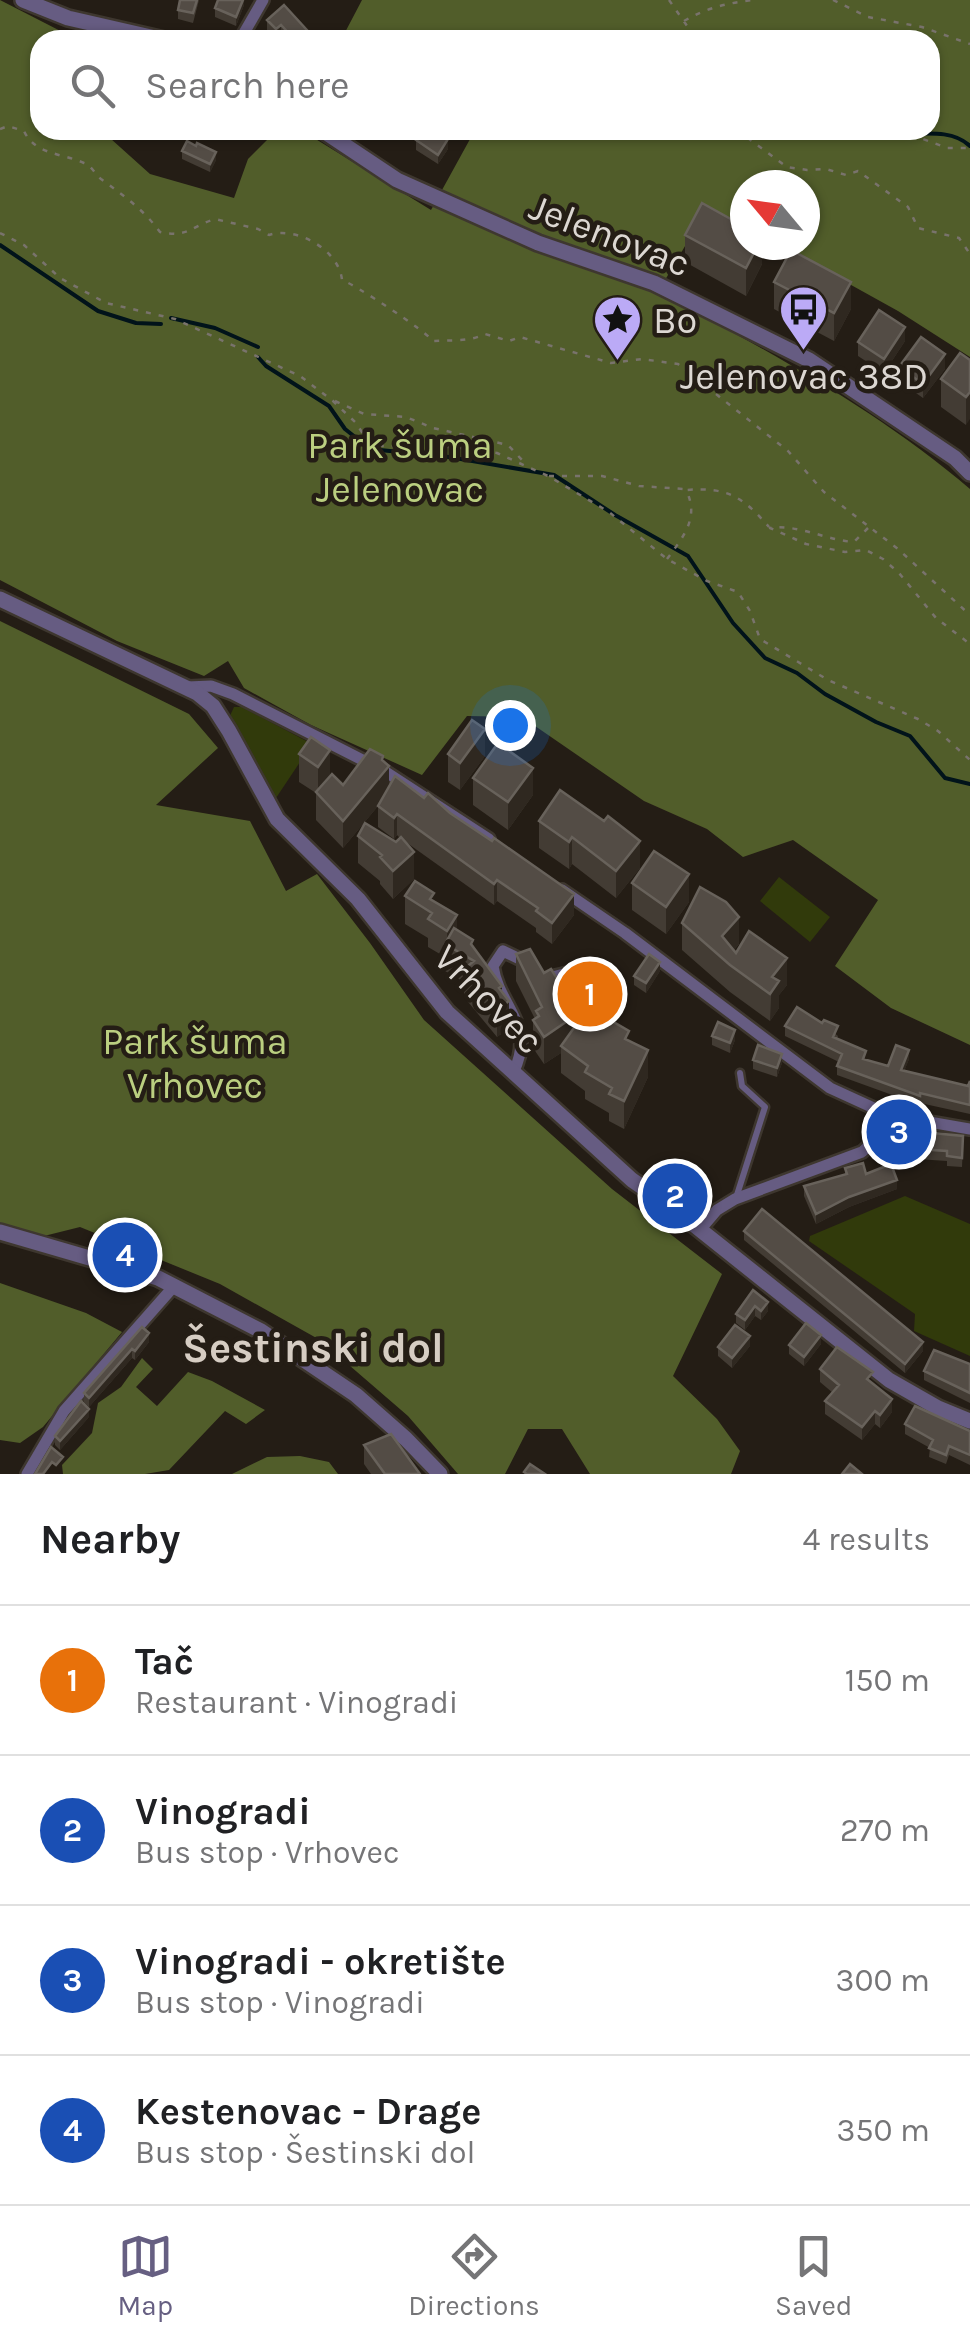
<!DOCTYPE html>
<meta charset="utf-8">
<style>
body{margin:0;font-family:Karla,sans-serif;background:#f6f6f6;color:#202124}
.compass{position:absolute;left:730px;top:170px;width:90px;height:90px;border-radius:50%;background:#fff;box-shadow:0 2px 8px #0004;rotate:299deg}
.you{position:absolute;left:510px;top:725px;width:35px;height:35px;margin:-25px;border:8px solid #fff;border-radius:50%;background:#1a73e8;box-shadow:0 0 0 15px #1a73e833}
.badge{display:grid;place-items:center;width:65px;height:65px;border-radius:50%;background:#665f82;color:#fff;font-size:32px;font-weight:700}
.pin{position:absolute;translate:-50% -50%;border:5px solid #fff;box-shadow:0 2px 10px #0006}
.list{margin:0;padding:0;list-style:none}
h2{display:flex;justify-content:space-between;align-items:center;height:130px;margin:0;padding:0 40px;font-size:42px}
h2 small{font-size:32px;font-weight:400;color:#757577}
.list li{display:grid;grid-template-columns:65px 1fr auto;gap:30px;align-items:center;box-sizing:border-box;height:150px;padding:0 40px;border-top:2px solid #e0e0e0}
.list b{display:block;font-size:38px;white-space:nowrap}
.list p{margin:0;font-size:32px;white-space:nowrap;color:#757577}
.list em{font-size:32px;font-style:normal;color:#757577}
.icon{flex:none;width:55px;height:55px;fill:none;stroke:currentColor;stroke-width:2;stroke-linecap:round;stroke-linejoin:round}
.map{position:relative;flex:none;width:970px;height:1474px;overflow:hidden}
.search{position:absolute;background:#fff;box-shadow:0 2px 8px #0004;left:30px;right:30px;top:30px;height:110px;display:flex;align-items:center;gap:25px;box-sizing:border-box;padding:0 35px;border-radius:30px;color:#757577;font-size:38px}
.sheet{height:730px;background:#fff}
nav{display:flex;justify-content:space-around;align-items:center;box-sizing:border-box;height:140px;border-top:2px solid #e0e0e0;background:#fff;font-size:28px;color:#757577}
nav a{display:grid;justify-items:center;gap:5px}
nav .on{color:#665f82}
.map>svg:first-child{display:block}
.green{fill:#313a0b}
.forest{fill:#515d2a}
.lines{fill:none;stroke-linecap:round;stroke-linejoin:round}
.stream{stroke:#01131a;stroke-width:4}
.service-casing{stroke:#3e372f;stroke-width:11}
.minor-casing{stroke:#3e372f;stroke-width:16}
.tertiary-casing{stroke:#3e372f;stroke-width:20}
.path{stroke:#79736c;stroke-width:2.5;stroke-dasharray:5 8;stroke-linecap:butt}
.service{stroke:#665c82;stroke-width:6}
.minor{stroke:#665c82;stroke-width:11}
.tertiary{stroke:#665c82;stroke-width:15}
.wall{fill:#433c34}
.shaded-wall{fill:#2f2820}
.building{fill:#534c45;stroke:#68625b;stroke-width:2.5}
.labels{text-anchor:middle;stroke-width:9;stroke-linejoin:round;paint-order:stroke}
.street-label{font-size:38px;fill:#dcd7d2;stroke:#241d15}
.poi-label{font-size:38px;fill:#dcd7d2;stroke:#241d15;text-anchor:start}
.park-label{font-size:38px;fill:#bbcf80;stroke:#241d15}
.quarter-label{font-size:42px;font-weight:bold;fill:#d6cdc3;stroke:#241d15}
</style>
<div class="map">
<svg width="970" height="1474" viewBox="0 0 970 1474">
<rect width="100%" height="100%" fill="#241d15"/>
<!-- green -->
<path class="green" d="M234,707h8l70,37 -40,60 -43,-86z
M779,877l51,40 -20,25 -50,-41z
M905,1196l65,28v132l-56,-25 1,-17 -106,-73 1,-5z"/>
<!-- forest -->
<path class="forest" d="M0,0l78,40h-38v90h61l49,44 84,24 14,-39 25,-25 41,4 117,72 44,-80h455v-90h-589l21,-40h608v357l-72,-46 -119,-66h26v-60h-60v41l-37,-19 -50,85c109,58 218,117 312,197v556l-79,-37 -56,-42 43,-66 -85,-60 -50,17 -36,-28 -63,-28 -122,-84 -55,-1 -45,59 -111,-50 -67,-37 -16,-27 -24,15 -87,-35 -117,-61z
M0,621l189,93 29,34 -62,57 94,16 36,70 31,-17 53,69 54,77 188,169 110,85 -49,102 44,43 23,32 -9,23h-141l-28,-45h-34l-23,45h-47l-50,-58 -88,-76 -100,-56 -140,-57 -44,11 -36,-12z
M0,1283l86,30 36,19 -79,95 -23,16 -20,-3z
M142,1358l11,11 -17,18 21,19 31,-34 24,9 53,29 -19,14 -21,-13 -56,59 -24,4h-82l-1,-9 30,-32 6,-30 23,-16z
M300,1456l29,6 9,12h-106l35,-17z"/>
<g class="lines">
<!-- stream -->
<path class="stream" d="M870,130c30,12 75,-8 100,16
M0,245l98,66 38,12 25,1
M171,318l44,10 43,19
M258,357l8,9 63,40 16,23 25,20 79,8 105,18 61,40 73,41 45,67 32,35 32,15 28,21 51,28 34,14 35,42 25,6"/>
<defs>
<path id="service" d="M548,975c22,-3 32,-13 53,-2
M736,1198l29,-91 -23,-21 -2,-13"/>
<path id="minor" d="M240,40l23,-40
M188,687l23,-1 22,8 153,78 103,67
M562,890l63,43 205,155 59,27 81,14
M514,1071c22,-47 -15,-64 -21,-105l10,-15 23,11
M700,1230l17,-20 18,-11 127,-47 20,-18 7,-19
M27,1474l37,-63 111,-126"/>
<path id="tertiary" d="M23,0l45,18 96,22
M322,130l75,50 141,63 116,40 155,77 146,98 15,15
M0,599l197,94 16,13 16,25 48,88 81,80 89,113 185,168 42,29 215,171 49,28 32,13
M0,1232l158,46 103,53 95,64 50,44 34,35"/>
</defs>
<!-- service casing -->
<use href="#service" class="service-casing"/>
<!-- minor casing -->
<use href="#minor" class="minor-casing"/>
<!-- tertiary casing -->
<use href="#tertiary" class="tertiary-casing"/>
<!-- path -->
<path class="path" d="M669,0l23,33 16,7
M833,0l35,17 54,10 48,17
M684,21c22,-13 44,-18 69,-21
M0,129l8,-3 16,5c11,24 38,22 60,32 7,2 11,11 17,16 23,17 42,30 59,53 28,6 32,-6 55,-13l43,10 11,6c28,-9 70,15 73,45 12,4 84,51 91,61 17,-1 36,1 52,-7l24,7 11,-4 91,26 31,-4 36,5 110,87 36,41 74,57 72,66
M737,130l50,37 20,3 19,-1 20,6 12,-4 50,36 10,21 41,10 11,16
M899,130l48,18h23
M0,233l24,12 36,33 46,25 69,16 125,57 33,25 22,21 11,16 17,8 69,1 45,6 51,23 61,36 58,47 40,22 31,11 12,19 10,28 68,41 90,39 20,12 32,29
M335,401l29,13 42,3 27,11 75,17 15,16
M549,476h53l37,10 45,3
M868,528l-14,14c-29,-2 -55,-18 -84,-14l36,16 39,8 21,-2 17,9 16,14 37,45 34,26
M667,559c16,-22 33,-41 19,-69 41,-3 56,6 83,37"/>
<!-- service -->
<use href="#service" class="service"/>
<!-- minor -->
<use href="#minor" class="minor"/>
<!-- tertiary -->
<use href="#tertiary" class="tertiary"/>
</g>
<!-- wall -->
<path class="wall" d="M199,0l-6,23 -15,-4v-9z
M244,0v5l-8,21 -21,-9v-9z
M267,20l49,20h-43l-6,-6z
M416,140l32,9 -10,15 -22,-14z
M182,151l34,9 -6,12 -28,-13z
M685,235l77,10v19l-16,32 -61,-34z
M774,282l77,27 -17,32 -60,-32z
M905,341l-21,32 -26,-17v-14z
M970,360l-4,65 -25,-18v-28z
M899,367l46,2 -22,29 -24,-17z
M311,737l19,41 13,7 40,-24 6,25 35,12 26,15 124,102 -22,29 -16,-12v-4l-39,-27 -3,4 -91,-65 11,39 -21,20 -13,-15v-3l-22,-18v-27l38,6 4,-4 -3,-3 -3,4 -16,-12v-21l-35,42 -27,-28v-27l-17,-11v-28z
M448,754l37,2 -25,34 -12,-8z
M473,778l60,17 -25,35 -35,-25z
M539,821l101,47 -24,30 -44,-34 -3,5 -30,-21z
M632,883l57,19 -23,32 -34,-24z
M405,896l29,6 39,46 29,43 7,37 -12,9 -33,-40v-15l-19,-11v-14l-17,-10v-9l-23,-14z
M682,923l57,21 -5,6 53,35 -8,10v13l-9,13 -40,-29 -48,-42z
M516,954l28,19 35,47 10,-13 -18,-19v-9l37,21 -4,3 7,17 18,21 19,36 -24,52 -15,-8v-8l-24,-14v-8l-24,-18v-20l-17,11 -11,-16v-28l2,-1 -19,-38z
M660,971l-14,22 -12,-8v-9z
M822,1023l16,13 -1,3 29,20 22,7 21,-7 -5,12 64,15 2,-5v33l-50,-11v2l-83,-30v-9l2,-4 -54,-26v-10z
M712,1036l23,4 -5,13 -18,-8z
M753,1060l29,3 -5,14 -24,-8z
M933,1133l30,12 -1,22 -15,-1v-5l-30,-2v-10z
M845,1168l21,6 31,15 -48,18 -33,17 -12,-28v-10l41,-12z
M744,1231l179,120 -18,22 -161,-133z
M753,1290l15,21 -7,9 -6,-4 -10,14 -9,-7v-9z
M142,1327l7,15 -14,18 -3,-2 -43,49 -5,-5v-9z
M821,1344l-17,22 -15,-12v-9z
M750,1346l-18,22 -14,-12v-9z
M970,1364v39l-46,-23v-9z
M820,1369l53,15 19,28 -12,16 -5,-4 -13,16 -37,-26v-13l8,-8 -13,-11z
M89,1417l-29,33 -5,-5v-9z
M905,1424l65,7v34l-21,-10 -3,9 -17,-7 1,-9 -25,-14z
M364,1445l56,29h-49l-7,-10z"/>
<!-- shaded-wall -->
<path class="shaded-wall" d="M243,0h1v5l-8,21v-9z
M281,25v14l-5,1v-11z
M448,139v10l-10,15v-9z
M216,152v8l-6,12v-8z
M758,245h4v19l-16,32v-28z
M851,282v27l-17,32v-28z
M905,327v14l-21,32v-14z
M945,354v15l-22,29v-14z
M970,392v27l-4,6v-28z
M485,729v27l-25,34v-27z
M330,750v27l-12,17v-27z
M383,756v17l6,-7v27l-46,55v-27z
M533,768v27l-25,35v-28z
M397,814v21l-3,4v-21z
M572,837v27l-3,5v-27z
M640,841v27l-24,30v-27z
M414,852v27l-21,20v-28z
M689,874v28l-23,32v-27z
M497,880v21l-3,4v-21z
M574,894v21l-22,29v-21z
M457,915v28l-10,2v-14z
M739,917v27l-14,16 -3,-24z
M787,958v27l-8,10v13l-9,13 2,-44z
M660,962v9l-14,22v-10z
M502,986v20l7,-5v27l-12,9v-27l2,-22z
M608,990v10l-13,13v-10z
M579,1013v27l-18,6v7l-17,11v-27z
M735,1030v10l-5,13v-10z
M648,1050v27l-24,52v-28z
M909,1050v9l-8,20v-9z
M782,1054v9l-5,14v-9z
M897,1180v9l-48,18 -33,17v-10l33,-17z
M768,1302v9l-7,9v-9z
M755,1306v10l-10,14v-10z
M149,1333v9l-14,18v-9z
M821,1335v9l-17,22v-9z
M750,1336v10l-18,22v-10z
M923,1342v9l-18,22v-9z
M132,1349v9l-43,49v-9z
M892,1399v13l-12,16v-13z
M89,1409v8l-29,33v-9z
M875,1411v13l-13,16v-13z"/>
<!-- building -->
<path class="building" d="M180,0h17l-4,13 -15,-3z
M218,0h25l-7,17 -21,-9z
M284,5l32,35h-21l-14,-15 -5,4 -9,-9z
M423,130h11l14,9 -10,16 -22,-15z
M187,141l9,5 1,-3 19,9 -6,12 -28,-13z
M702,203l43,24v18h13l-12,23 -61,-33z
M791,250l60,32 -17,31 -60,-31z
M879,310l26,17 -21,32 -26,-17z
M921,337l24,17 -22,30 -24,-17z
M960,353l10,7v32l-4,5 -25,-18z
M472,720l13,9 -25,34 -12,-9z
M311,737l19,13 -12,17 -19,-13z
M498,743l35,25 -25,34 -35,-24z
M370,749l13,7 -1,4 7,6 -46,55 -27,-29 16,-18 11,11z
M395,776l29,22 4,-5 22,20 42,28 2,-3 80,56 -22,29 -16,-12 2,-3 -41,-28 -3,4 -97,-70 -3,4 -16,-12z
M560,790l44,31 4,-5 32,25 -24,30 -44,-34 -3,5 -30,-21z
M365,823l31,19 5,-5 13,15 -21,19 -13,-14 2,-2 -24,-19z
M654,851l35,23 -23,33 -34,-24z
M415,881l19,12 -4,6 27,16 -10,16 -19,-12 4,-6 -27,-17z
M700,887l26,15 13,15 -17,19 14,17 13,-22 38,27 -15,19 7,4 -9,13 -40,-29 -48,-42z
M454,928l19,12 -2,4 31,42 -3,2 10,13 -12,9 -33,-41 10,-8 -29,-17z
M530,949l14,24 7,-4 28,44 -35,24 -11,-17 6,-4 -3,-5 6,-4 -26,-53z
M649,954l11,8 -14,21 -12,-7z
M585,966l23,24 -9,9 -3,-2 -3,4 -22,-22z
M596,997l15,11 -6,9 24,14 -4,8 23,11 -24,51 -15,-7 3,-6 -27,-16 3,-6 -27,-20z
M797,1007l25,16 2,-3 14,6 -5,11 33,14 -3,8 25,7 8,-21 13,5 -8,20 67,16 2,-5v24l-50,-12v3l-83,-30 5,-12 -57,-28z
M718,1022l17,8 -5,13 -18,-7z
M758,1045l24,9 -5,14 -24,-8z
M918,1127l15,1v5l30,3 -1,22 -15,-2v-5l-30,-2z
M863,1163l3,11 25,-10 6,16 -48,17 -33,17 -12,-28 43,-12 -2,-6z
M762,1209l161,133 -18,22 -161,-133z
M753,1290l15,12 -7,9 -6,-5 -10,14 -9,-6z
M806,1323l15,12 -17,22 -15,-12z
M735,1325l15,11 -18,22 -14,-11z
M142,1327l7,6 -14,18 -3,-2 -43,49 -5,-5z
M837,1347l36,25 -6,7 25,20 -12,16 -5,-4 -13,16 -37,-26 14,-16 -19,-16z
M934,1350l36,14v29l-46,-22z
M81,1401l8,8 -29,32 -5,-5z
M915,1406l55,25v24l-21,-9 -3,9 -17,-7 4,-8 -28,-16z
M391,1434l29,40h-35l-21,-29z
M51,1447l12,10 -7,8 -4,-3 -9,12h-8z
M530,1464l15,10h-18l-3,-2z
M850,1464l12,10h-20z"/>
<!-- icons -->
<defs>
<symbol id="bus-pin" viewBox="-11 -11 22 30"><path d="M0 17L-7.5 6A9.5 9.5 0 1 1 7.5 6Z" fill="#bbaaf6" stroke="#241d15"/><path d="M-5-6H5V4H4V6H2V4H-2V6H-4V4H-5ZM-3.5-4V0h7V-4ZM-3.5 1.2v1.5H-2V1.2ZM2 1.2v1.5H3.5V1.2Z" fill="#111"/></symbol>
<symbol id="sight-pin" viewBox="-11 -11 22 30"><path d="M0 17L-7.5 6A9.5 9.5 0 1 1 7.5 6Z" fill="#bbaaf6" stroke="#241d15"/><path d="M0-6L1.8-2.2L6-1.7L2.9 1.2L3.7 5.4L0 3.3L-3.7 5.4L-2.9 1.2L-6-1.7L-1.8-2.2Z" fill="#111"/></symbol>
</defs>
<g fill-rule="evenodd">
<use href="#bus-pin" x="776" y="282" width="55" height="75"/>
<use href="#sight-pin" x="590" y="292" width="55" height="75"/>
</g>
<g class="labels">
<!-- street labels -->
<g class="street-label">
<text transform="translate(610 235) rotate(21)" y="13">Jelenovac</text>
<text transform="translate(489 999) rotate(45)" y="13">Vrhovec</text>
</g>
<!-- poi labels -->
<g class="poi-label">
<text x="653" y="333">Bo</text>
<text x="804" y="389" text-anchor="middle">Jelenovac 38D</text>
</g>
<!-- park labels -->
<g class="park-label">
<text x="400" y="458">Park šuma<tspan x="400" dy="44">Jelenovac</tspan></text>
<text x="195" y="1054">Park šuma<tspan x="195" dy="44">Vrhovec</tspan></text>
</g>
<!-- quarter labels -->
<g class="quarter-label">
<text x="313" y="1362">Šestinski dol</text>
</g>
</g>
</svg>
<svg class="compass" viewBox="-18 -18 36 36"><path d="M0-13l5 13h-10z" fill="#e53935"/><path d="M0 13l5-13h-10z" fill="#757577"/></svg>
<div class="you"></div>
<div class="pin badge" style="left:590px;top:994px;background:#e8710a">1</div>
<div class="pin badge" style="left:675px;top:1196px;background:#1a4fb4">2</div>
<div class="pin badge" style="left:899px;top:1132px;background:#1a4fb4">3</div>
<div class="pin badge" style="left:125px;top:1255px;background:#1a4fb4">4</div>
<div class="search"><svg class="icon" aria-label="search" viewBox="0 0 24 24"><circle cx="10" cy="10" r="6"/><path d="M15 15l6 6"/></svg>Search here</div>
</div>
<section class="sheet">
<h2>Nearby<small>4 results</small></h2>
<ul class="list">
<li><span class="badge" style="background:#e8710a">1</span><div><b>Tač</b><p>Restaurant · Vinogradi</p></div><em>150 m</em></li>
<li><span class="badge" style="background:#1a4fb4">2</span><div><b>Vinogradi</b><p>Bus stop · Vrhovec</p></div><em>270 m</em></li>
<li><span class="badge" style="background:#1a4fb4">3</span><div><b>Vinogradi - okretište</b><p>Bus stop · Vinogradi</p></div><em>300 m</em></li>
<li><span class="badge" style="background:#1a4fb4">4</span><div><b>Kestenovac - Drage</b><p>Bus stop · Šestinski dol</p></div><em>350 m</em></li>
</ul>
</section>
<nav>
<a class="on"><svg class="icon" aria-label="map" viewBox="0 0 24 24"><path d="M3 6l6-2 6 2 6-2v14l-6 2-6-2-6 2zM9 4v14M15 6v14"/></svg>Map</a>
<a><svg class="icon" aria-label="directions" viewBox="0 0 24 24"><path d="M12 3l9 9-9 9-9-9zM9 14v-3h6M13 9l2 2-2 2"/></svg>Directions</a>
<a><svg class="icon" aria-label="saved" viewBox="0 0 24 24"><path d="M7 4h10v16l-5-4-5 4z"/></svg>Saved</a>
</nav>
